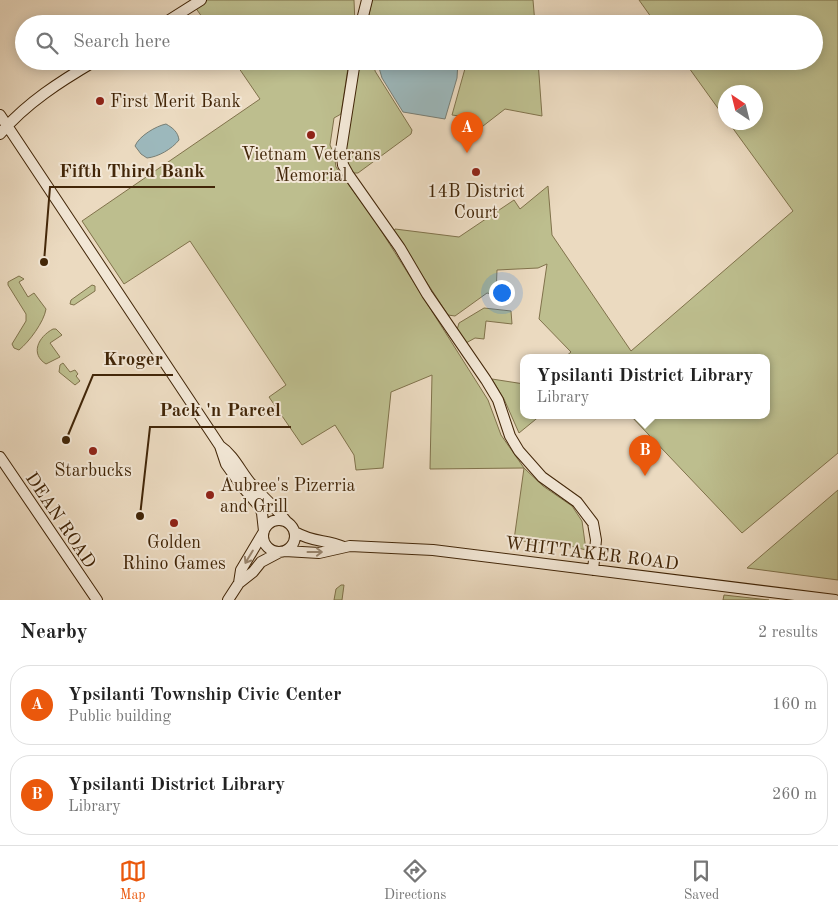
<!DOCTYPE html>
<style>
body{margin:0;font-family:"Old Standard TT",serif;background:#f2f2f2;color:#222}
.compass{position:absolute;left:718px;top:85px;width:45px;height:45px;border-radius:50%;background:#fff;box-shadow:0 2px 12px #0003;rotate:325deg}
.you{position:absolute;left:501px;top:292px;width:18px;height:18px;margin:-12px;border:4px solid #fff;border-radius:50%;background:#1a73e8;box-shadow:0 0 0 8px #1a73e833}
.badge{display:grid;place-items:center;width:32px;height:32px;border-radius:50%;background:#ea580c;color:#fff;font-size:16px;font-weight:700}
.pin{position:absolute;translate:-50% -41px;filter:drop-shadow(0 1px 2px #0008)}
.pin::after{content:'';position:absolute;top:26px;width:18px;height:15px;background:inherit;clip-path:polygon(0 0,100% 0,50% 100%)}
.popup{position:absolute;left:520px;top:354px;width:250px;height:65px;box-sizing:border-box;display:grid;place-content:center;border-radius:10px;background:#fff;filter:drop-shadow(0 1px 4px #0005);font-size:16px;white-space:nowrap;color:#767676}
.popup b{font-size:19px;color:#222}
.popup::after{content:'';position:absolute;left:50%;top:100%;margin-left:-10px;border:10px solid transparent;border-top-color:#fff}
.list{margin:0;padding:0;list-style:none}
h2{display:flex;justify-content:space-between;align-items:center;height:65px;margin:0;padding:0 20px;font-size:21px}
h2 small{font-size:16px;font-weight:400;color:#767676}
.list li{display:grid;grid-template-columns:32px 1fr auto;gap:15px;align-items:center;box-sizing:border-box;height:80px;margin:0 10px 10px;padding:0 10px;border:1px solid #e0e0e0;border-radius:20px}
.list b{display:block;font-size:19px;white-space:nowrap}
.list p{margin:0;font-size:16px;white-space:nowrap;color:#767676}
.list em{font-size:16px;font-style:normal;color:#767676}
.icon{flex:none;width:28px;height:28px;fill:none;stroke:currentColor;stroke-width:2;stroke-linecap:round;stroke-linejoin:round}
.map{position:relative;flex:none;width:838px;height:600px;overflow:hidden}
.search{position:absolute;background:#fff;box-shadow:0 2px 12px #0003;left:15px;right:15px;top:15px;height:55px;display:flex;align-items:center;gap:12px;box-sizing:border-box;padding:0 18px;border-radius:28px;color:#767676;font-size:19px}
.sheet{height:245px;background:#fff}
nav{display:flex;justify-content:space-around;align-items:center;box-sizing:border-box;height:70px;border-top:1px solid #e0e0e0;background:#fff;font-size:14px;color:#767676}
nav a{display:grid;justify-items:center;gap:2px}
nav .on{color:#ea580c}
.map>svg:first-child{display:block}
.green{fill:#bdbe8e;stroke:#80724b}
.water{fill:#9cb8bc;stroke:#787e74}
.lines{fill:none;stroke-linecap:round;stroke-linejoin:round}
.secondary-casing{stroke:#422608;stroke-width:12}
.secondary{stroke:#f2e7d6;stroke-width:10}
.oneway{stroke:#9a866f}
.poi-dot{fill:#8f2418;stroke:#f2e7d6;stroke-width:2}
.labels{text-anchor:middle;stroke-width:4;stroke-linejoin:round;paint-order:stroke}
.poi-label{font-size:18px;fill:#422608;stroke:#f2e7d6}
.street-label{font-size:18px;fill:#422608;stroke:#f2e7d6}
.leader{fill:none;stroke:#422608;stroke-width:2}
.callout-dot{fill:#422608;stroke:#f2e7d6;stroke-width:2}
.callout-label{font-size:19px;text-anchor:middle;font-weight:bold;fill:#422608;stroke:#f2e7d6;stroke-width:4;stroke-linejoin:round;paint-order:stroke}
</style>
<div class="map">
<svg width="838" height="600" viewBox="0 0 838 600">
<rect width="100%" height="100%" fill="#ebdac0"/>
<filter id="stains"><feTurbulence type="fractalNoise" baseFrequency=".004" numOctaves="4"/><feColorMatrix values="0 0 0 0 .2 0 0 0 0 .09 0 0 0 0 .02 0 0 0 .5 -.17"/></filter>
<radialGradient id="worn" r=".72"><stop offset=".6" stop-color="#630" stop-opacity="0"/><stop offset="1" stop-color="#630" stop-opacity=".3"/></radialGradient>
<!-- green -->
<path class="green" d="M206,0h148l1,24h-148l-12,-17z
M372,0h161l2,24h-94c-20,-17 -33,-4 -53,0 -7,1 -15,0 -21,0z
M639,0h199v453l-96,80 -112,-118h136v-58h-201l6,-5 -32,-33 8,-55 -9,4 -41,2 -1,25 -9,-2 -32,23 -7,-1 -54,-83 1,-3 64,8 55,-37 6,9 28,-23 4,49 79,116 162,-140 -64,-88 27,-1v-30h-30l-1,26 -41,-57h130v-37h-158z
M234,61h115l-8,53 -7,4 -4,27 4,9 2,13 39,54 113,179 13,35 23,33 19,18 29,20 10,15 4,29 -16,-4 -56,-6 10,-72 -94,1 2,-94 -41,17 -8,76 -27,2 -2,-15 -19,-30 -33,20 -33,-48 17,-12 -96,-144 -66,43 -42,-63 178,-122z
M360,61h15v10l37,59 -1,4 -53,39h-7l-7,-17z
M465,61h73l4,55 -37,-7 -31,24 -15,-17 -7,-1 14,-50z
M19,276l5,3 -5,3 9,15 6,-4 12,16c-2,13 -17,33 -27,41l-5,-2 -2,-4 14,-23v-7l-18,-29v-3z
M92,285l3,1v5l-21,14 -4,-1 1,-4z
M484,308l27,3 1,13 -26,-3 -2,18 -9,-1 -9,5 -9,-13 2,-7z
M53,329h3l6,6 -12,8 10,14 -14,7c-16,-10 -8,-27 7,-35z
M63,363l7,9 5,-2 3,4 -2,2 4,5 -5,4 -16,-13 1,-7z
M492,379l32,5v31h17l-22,18 -15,-34z
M838,490v90l-91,-12z
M341,585h3l-2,15h-8l2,-11z
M724,595l45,5h-46z"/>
<!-- water -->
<path class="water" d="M420,17l12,3 5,4h-42l13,-6z
M377,61h81l-1,17 -12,41 -42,-7 -21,-34z
M166,124c7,4 12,8 13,16 -7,9 -21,17 -32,18l-6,-4 -6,-8c4,-10 21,-20 31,-22z"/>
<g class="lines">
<defs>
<path id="secondary" d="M163,24l38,-24
M361,24l6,-24
M355,61l-14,89 2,15 5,9 52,74 27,46 59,86 12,20 12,36 9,15 23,26 35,25 16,21 3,17 -3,30
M0,115l220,331 6,18 15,21 18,21 3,7 2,18
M0,134c26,-31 61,-53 95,-73
M220,446c15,10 21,27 33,40 11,12 23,22 33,35
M0,457l97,143
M263 536a16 16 0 1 1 32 0a16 16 0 1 1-32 0Z
M295,532c19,11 30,7 49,15
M285,551l34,2 31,-7 83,4 402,50
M239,583l2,-13 22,-37
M228,600l11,-17 14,-11 8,-10 17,-9"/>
</defs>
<!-- secondary casing -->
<use href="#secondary" class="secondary-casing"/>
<!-- secondary -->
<use href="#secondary" class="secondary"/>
</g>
<!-- one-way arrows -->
<defs><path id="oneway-shaft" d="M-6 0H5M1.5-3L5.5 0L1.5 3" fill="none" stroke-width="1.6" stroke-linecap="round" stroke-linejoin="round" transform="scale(1.25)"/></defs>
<g class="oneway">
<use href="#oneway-shaft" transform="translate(315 552)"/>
<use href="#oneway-shaft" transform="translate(249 557) rotate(121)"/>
</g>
<!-- markers -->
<g class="poi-dot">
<circle cx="100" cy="101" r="5"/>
<circle cx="311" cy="135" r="5"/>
<circle cx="476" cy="172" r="5"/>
<circle cx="93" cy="451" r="5"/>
<circle cx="210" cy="495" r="5"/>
<circle cx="174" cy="523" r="5"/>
</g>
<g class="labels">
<!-- poi labels -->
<g class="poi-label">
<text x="110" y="107" text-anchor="start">First Merit Bank</text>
<text x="311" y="160">Vietnam Veterans<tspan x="311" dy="21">Memorial</tspan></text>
<text x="476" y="197">14B District<tspan x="476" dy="21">Court</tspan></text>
<text x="93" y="476">Starbucks</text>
<text x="220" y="491" text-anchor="start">Aubree's Pizerria<tspan x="220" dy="21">and Grill</tspan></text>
<text x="174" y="548">Golden<tspan x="174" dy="21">Rhino Games</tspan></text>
</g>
<!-- street labels -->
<g class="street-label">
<text transform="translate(61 520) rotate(56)" y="6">DEAN ROAD</text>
<text transform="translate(592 553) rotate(7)" y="6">WHITTAKER ROAD</text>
</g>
</g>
<!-- callouts -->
<path class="leader" d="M44 262L50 187H215M66 440L93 375H173M140 516L150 427H291"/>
<g class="callout-dot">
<circle cx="44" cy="262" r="5"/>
<circle cx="66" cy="440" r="5"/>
<circle cx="140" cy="516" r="5"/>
</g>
<g class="callout-label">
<text x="132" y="177">Fifth Third Bank</text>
<text x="133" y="365">Kroger</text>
<text x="220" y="416">Pack 'n Parcel</text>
</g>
<rect width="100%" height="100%" filter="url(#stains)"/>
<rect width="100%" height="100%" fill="url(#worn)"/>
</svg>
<svg class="compass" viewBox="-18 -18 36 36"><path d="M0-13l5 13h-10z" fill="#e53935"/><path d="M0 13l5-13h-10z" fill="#767676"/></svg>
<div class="you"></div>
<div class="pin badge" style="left:467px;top:153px">A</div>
<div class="pin badge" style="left:645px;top:476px">B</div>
<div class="popup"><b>Ypsilanti District Library</b>Library</div>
<div class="search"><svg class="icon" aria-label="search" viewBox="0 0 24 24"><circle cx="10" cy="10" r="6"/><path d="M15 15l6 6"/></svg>Search here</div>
</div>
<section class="sheet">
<h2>Nearby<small>2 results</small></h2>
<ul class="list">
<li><span class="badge">A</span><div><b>Ypsilanti Township Civic Center</b><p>Public building</p></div><em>160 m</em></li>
<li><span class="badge">B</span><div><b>Ypsilanti District Library</b><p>Library</p></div><em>260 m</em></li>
</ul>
</section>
<nav>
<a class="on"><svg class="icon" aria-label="map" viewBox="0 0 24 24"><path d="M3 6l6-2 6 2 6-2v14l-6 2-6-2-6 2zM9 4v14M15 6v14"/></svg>Map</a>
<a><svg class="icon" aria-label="directions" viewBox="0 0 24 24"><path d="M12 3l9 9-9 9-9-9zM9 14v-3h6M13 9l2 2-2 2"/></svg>Directions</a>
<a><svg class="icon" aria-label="saved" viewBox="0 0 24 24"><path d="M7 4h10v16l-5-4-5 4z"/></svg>Saved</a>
</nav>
